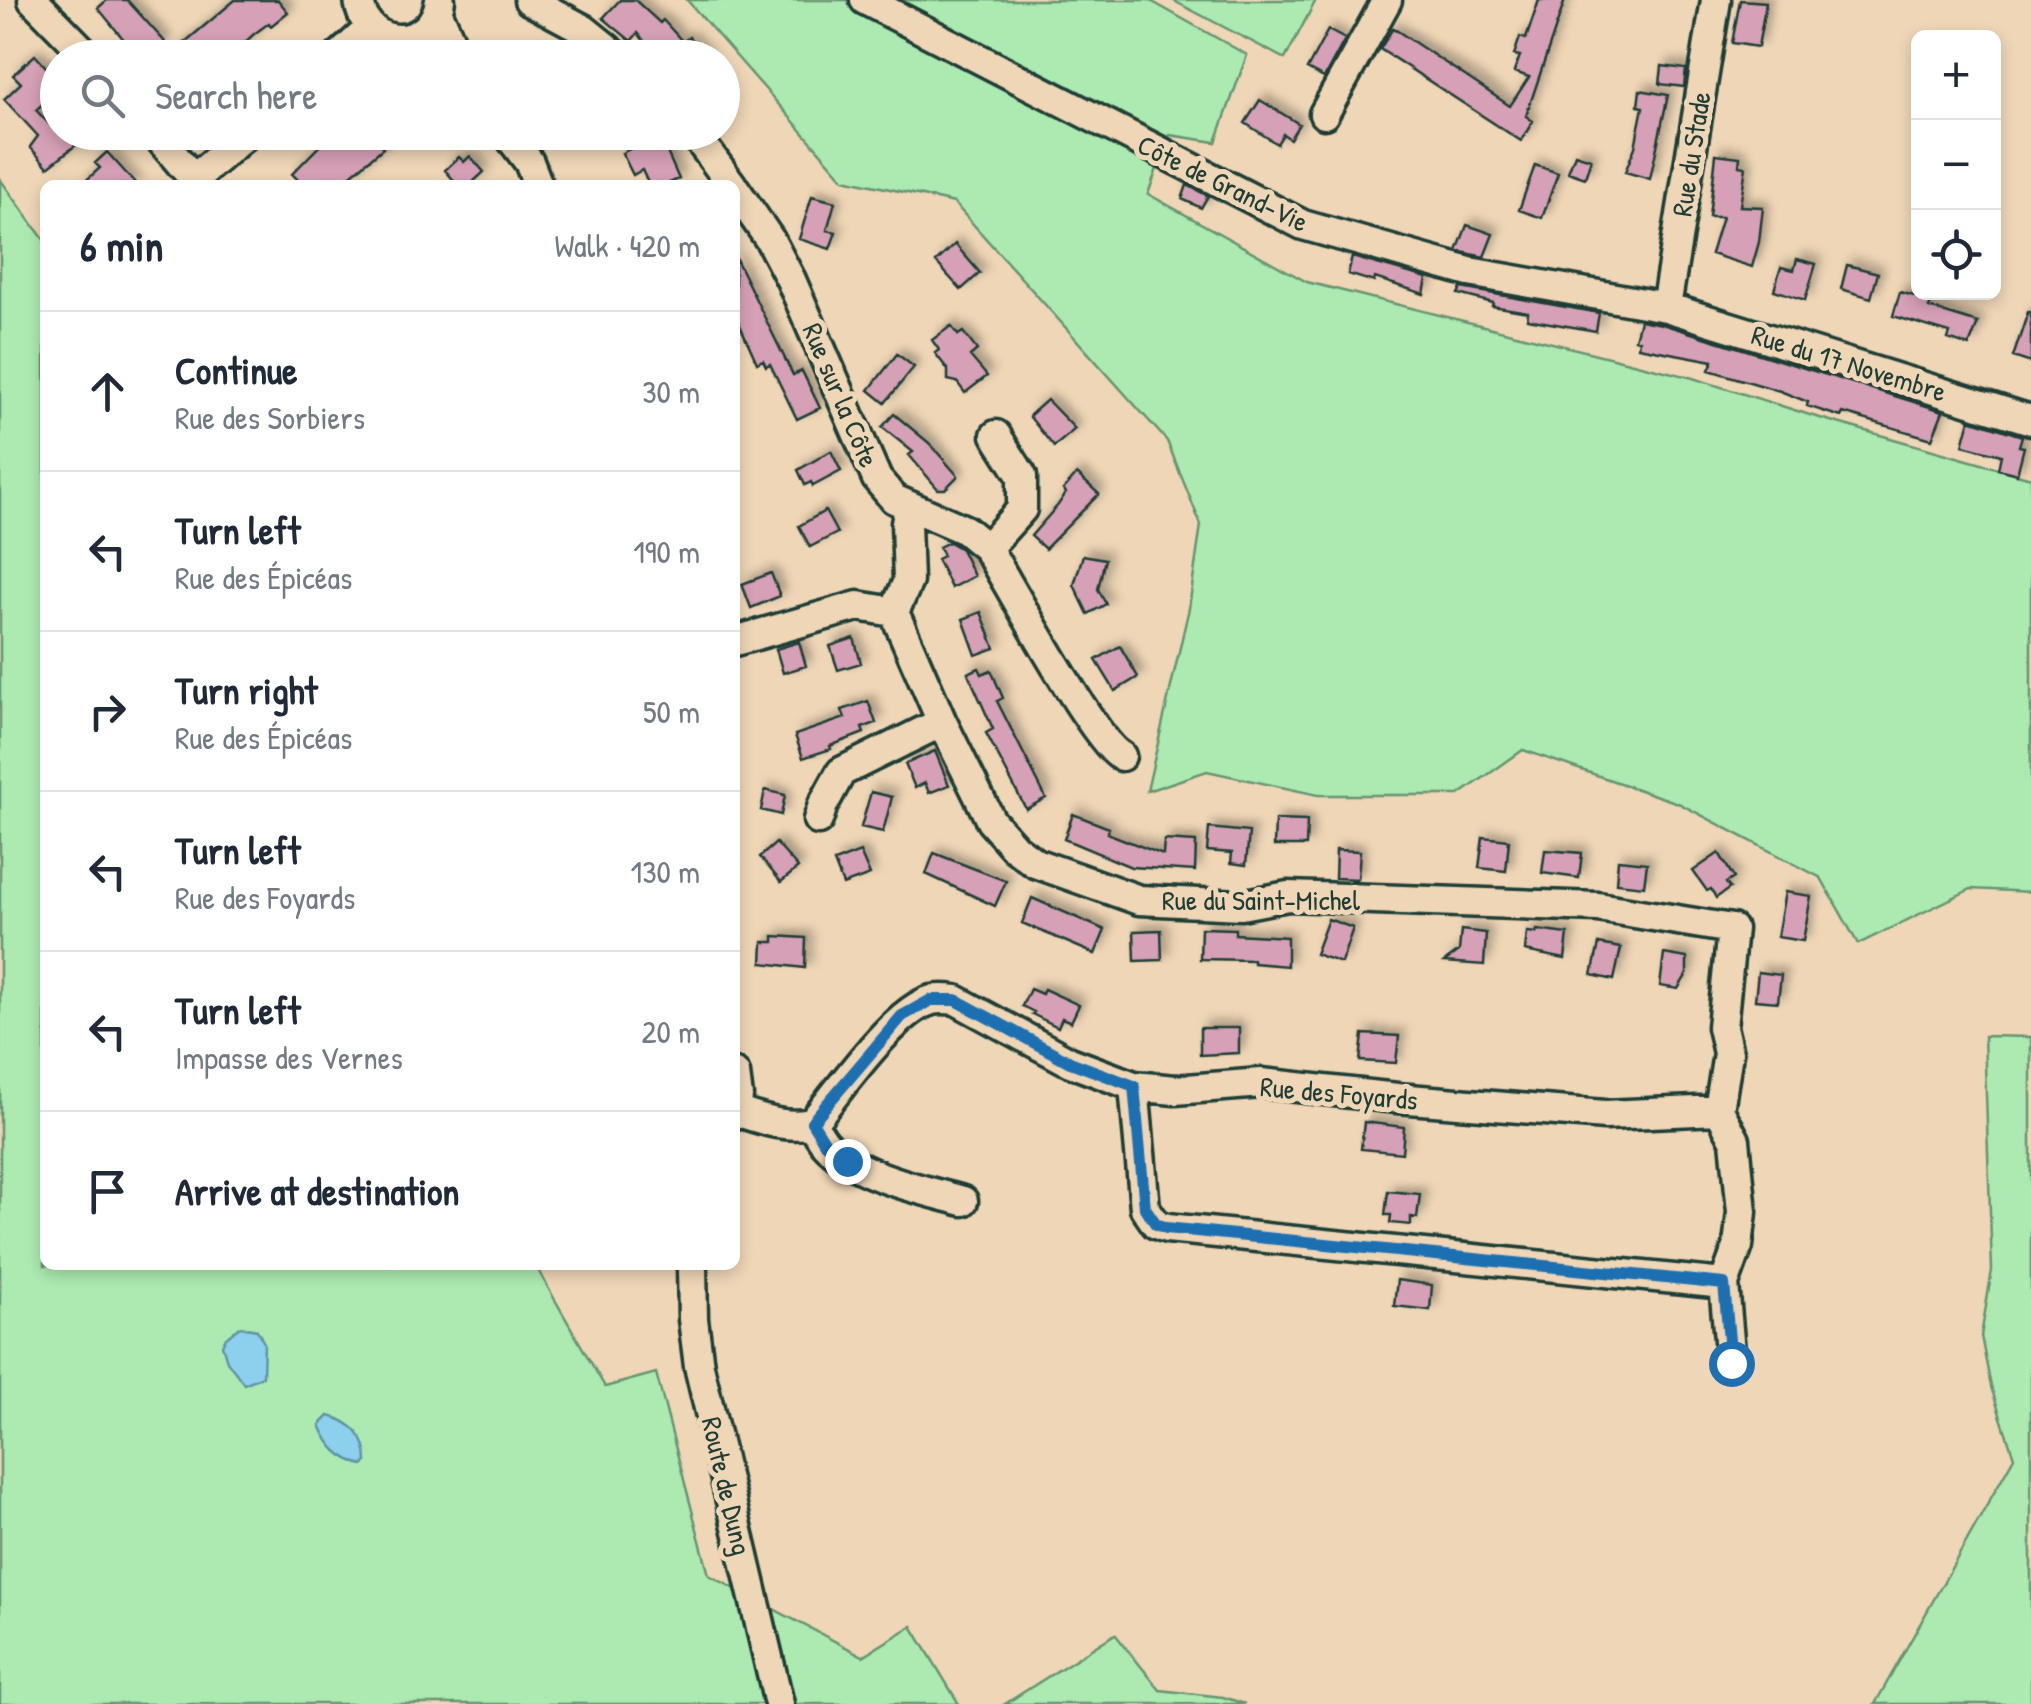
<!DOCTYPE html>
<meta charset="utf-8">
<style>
body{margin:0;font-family:"Patrick Hand",sans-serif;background:#f6f6f7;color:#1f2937}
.controls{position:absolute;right:30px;top:30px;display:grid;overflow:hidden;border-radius:15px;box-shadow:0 5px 15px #0003}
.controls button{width:90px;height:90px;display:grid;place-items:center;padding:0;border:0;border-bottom:2px solid #e0e1e3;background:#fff;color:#1f2937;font:50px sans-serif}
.stop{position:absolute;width:30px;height:30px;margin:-22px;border:8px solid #1f6fb2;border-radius:50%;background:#fff}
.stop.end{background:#1f6fb2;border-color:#fff;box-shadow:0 2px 10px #0008}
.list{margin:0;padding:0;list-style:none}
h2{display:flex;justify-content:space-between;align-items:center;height:130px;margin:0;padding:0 40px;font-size:42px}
h2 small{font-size:32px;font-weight:400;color:#747a83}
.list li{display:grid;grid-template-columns:65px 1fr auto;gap:30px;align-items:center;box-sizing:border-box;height:160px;padding:0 40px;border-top:2px solid #e0e1e3}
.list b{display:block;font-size:38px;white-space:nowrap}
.list p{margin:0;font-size:32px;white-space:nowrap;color:#747a83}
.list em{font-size:32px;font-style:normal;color:#747a83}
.icon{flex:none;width:55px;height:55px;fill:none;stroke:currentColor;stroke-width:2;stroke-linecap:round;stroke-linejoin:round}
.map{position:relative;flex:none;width:2031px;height:1704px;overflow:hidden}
.search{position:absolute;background:#fff;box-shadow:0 5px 15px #0003;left:40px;top:40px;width:700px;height:110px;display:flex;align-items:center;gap:25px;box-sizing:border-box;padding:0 35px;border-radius:55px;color:#747a83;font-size:38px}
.panel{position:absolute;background:#fff;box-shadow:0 5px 15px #0003;left:40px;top:180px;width:700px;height:1090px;border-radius:15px}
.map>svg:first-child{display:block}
.green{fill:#aceab1;stroke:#669472;stroke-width:2.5}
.water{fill:#8cd0ed;stroke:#6095a3;stroke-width:2.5}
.building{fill:#d6a0b6;stroke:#1f3d34;stroke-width:2.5;filter:url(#shadow)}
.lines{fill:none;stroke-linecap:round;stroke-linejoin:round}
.minor-casing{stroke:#1f3d34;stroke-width:35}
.minor{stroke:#efd6b7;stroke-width:28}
.route{stroke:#1f6fb2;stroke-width:12}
.labels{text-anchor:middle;stroke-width:10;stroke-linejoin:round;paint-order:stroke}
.street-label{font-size:28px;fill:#1f3d34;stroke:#efd6b7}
</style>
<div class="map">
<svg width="2031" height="1704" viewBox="0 0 2031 1704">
<defs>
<filter id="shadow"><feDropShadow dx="6" dy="-6" stdDeviation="5" flood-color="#0004"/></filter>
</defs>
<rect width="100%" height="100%" fill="#efd6b7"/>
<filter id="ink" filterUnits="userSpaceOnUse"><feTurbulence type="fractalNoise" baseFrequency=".01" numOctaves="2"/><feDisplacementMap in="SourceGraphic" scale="20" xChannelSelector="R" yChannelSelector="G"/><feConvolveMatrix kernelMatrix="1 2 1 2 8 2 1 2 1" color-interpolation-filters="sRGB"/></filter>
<g filter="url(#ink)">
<!-- green -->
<path class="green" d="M687,0h462l98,55 -31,87 -47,-7 -21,59 159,88 386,96 120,38 218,62v414l-60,-3 -113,55 -37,-66 -143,-75 -155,-53 -64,45h-141l-111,-24 -60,20 42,-183 12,-83 -34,-84 -213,-238 -110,-24z
M1172,0h144l-31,59z
M0,179l45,62v1024h490l70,122 51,-14 53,202 154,81 49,-30 47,78h-959z
M1984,1036l47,1v667h-156l139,-247 -23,-70 -10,-51 11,-66z
M1115,1634l45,56 63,7 22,7h-240z"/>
<!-- water -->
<path class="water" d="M240,1327l17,3 7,13 -1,33 -19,8 -17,-23 -5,-16 4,-8z
M329,1416c24,6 38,22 38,46l-4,3c-22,-6 -34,-18 -43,-40z"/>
<!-- building -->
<path class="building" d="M107,0h20l38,42 -17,16h-9l-41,-50z
M235,0h43l10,12 -17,14 -2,-3 -15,11 -26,24h-42l-8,-10z
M620,0h15l25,23 3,-3 20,22 6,-5 17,21h-49l-19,-25 -7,8 -28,-23z
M1539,0h26l-39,116 7,5 -12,20 -141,-92 13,-21 117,78 19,-29 -15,-5 6,-16 -6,-1 6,-18 6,2z
M1740,0l26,2 -8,45 -26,-4z
M1328,30l17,9 -21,39 -17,-9z
M35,55l19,21 -7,6 8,10 -19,18 17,18h5v4h15l8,9 -33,26 -18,-20 8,-11 -34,-37 17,-16 -8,-8z
M1662,66l24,3 -2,18 -24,-3z
M1640,90l28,5 -18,84 -25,-7 10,-25 8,-40 -5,-1z
M1260,100l39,24 -9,15 -7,-5 -6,10 -32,-21z
M333,132h60l-13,12 3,4 -44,37h-36l-11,-11z
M634,132h24l21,47 -14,6h-16l-7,-15 -9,5 -11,-22 18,-9z
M107,152l18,20 12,13h-56l19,-17 -5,-5z
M1575,154l16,5 -6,19 -17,-6z
M1716,154l24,3 -1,9 7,1 -6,39 23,1 -4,35 -7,25 -41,-13 11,-37h-13z
M470,156l14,16 -14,13h-12l-13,-15 14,-13 5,5z
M1535,165l23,8 -16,45 -23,-8z
M1187,185l21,11 -7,12 -19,-9z
M812,196l23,6 -8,28 9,2 -6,17 -31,-10z
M1467,225l26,9 -9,23 -27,-6z
M955,244l25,29 -19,17 -25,-28z
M735,257l58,118 9,-4 18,37 -23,11 -27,-55 -4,2 -3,-6 -6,3 -22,-49z
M1352,257l75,21 -3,16 -49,-16 -1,4 -26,-8z
M1797,259l19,5 -11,36 -31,-10 7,-23 13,3z
M1847,265l31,8 -7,25 -30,-9z
M1461,288l138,25 -3,18 -69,-12 1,-7 -36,-6 1,-3 -35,-9z
M1900,292l32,9 -3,7 49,15 -9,23 -21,-7 2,-6 -57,-17z
M2028,312h3v51l-18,-6z
M1640,320l22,4 281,87 -11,28 -89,-26 -2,4 -34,-11 1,-4 -28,-11 -71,-21 4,-9 -75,-14 1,-7 -4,-1z
M951,326l7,9 5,-3 14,18 -7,6 17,20 -22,17 -8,-11 -9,-2v-10l-13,-17 4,-3 -7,-10z
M897,354l17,13 -29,36 -16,-13z
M1047,400l28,29 -21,18 -25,-31z
M894,414l35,29 29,33 -13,13h-7l-29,-34 4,-3 -31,-25z
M1970,419l52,17 -3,10 5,1 -7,27 -19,-5 3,-14 -38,-10z
M831,451l10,20 -28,15 -2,-4 -6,3 -7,-15z
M1077,474l22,20 -54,55 -14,-13 27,-31 8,-12 -3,-3z
M825,511l12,22 -27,14 -11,-21z
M949,542l12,7 13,27 -23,12 -14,-29 6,-3 -4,-9z
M1083,555l22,4 -7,30 8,15 -18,10 -14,-29z
M771,573l9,23 -29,12 -9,-24z
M981,612l14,36 -19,7 -13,-36z
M854,638l7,25 -23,7 -8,-24z
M799,642l7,24 -23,7 -7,-24z
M1120,646l18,31 -23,14 -19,-31z
M979,668l3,6 9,-4 12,28 -6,3 49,97 -20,11 -40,-76 7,-4 -25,-56z
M868,701l8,22 -14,5 2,5 -34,13 1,3 -28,9 -8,-23 50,-17 -3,-8z
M935,751l14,34 -20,8 -4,-10 -10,5 -10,-24z
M765,790l20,5 -4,20 -20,-5z
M871,792l21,5 -9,35 -22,-5z
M1073,814l36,14 -2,5 56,22 1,-15 32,2 -1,29 -64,-4 -67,-28z
M1275,820l32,1 -1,25h-32z
M1209,828l40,4 -3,33 -15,-2 1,-10 -25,-2z
M1483,837l26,3 -3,31 -27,-3z
M776,843l22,25 -17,14 -21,-25z
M1336,850l24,1 -2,28 -23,-1z
M1545,850l37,3 -3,25 -37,-5z
M860,852l10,23 -27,10 -9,-23z
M934,853l72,28 -11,25 -69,-32z
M1719,853l15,25 -8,5 4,5 -14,10 -5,-9 -4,2 -14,-20z
M1618,860l29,3 -3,23 -28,-3z
M1785,892l26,4 -8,45 -26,-4z
M1032,898l73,32 -10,24 -73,-31z
M1328,919l25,9 -12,35 -26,-9z
M1201,928l34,1v5l52,3v29l-34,-3v-3l-53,-1z
M1161,930l1,30 -27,1 -1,-30z
M1461,930l25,3 -2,32 -40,-3 15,-11z
M1537,930l31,4 -3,25 -40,-8 2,-19 9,1z
M774,936l32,2 -1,30 -43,-5 1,-21h11z
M1599,944l22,4 -7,32 -22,-5z
M1664,954l23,4v16l-9,15 -18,-3z
M1758,972l23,3 -3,27 -23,-2z
M1030,989l12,5 2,-5 35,16 -8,17 -9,-4 -4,9 -26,-13 2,-2 -12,-6z
M1200,1028h39v25l-39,2z
M1363,1034l36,2 -3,27 -36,-2z
M1364,1122l40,5 -2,26 -41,-4z
M1388,1191l32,3 -3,24 -6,-1v8l-21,-2 1,-8h-6z
M1397,1280l35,5 -2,25 -36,-4z"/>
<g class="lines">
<defs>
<path id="minor" d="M33,0l57,58
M359,0c6,52 74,52 81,0
M529,0l54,29 36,29
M865,0l438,225 166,47 197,35 365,113
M438,13l20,45
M397,40l32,18
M337,58l33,-30
M1324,114l63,-114
M154,132l45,53
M506,132l23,30 9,23
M693,132l39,53
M194,179l55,-47
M735,189l35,51 21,40 86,199 17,20 71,31 22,18c22,36 107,193 134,208
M1666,307l50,-307
M909,508l-3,15 2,58 -14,31 48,110 49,99 24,27 20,15 104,37 102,5 47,-9 310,11 134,22 -10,98 6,26 -9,57 16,30 7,72 -4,34 -14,38 7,79
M987,548l35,-39v-33l-26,-41
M735,641l123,-35 36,6
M818,820l5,-15 18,-33 101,-50
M735,1074l3,23 -3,7
M1134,1086l11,122 11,16 11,4 557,56
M735,1111c25,8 51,18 77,12 27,-32 82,-113 120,-123 8,-2 16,-1 24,0l114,62 64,24 41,4 86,-7 136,15 208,17 114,-5
M812,1123c4,6 8,14 13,20 28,32 98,47 138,58
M692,1265l1,54 6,47 80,338"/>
</defs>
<!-- minor casing -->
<use href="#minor" class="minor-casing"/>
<!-- minor -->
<use href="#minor" class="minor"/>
</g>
</g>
<g class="lines" filter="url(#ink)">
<!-- route -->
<path class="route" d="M847,1161l-22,-18 -13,-21 90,-106 29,-16h25l114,62 64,24 11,122 11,16 10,4 558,56 7,79"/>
</g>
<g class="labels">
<!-- street labels -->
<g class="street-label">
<text transform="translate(1691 154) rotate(-81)" y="10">Rue du Stade</text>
<text transform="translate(1223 183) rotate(26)" y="10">Côte de Grand-Vie</text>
<text transform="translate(1849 363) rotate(17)" y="10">Rue du 17 Novembre</text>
<text transform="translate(841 395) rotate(67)" y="10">Rue sur la Côte</text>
<text x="1261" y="910">Rue du Saint-Michel</text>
<text transform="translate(1339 1093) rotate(5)" y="10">Rue des Foyards</text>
<text transform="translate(727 1486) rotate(77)" y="10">Route de Dung</text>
</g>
</g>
</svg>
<div class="controls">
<button>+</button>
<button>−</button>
<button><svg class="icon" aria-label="locate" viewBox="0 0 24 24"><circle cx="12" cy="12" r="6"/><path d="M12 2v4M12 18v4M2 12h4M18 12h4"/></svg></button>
</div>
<div class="stop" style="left:1731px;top:1363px"></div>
<div class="stop end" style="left:847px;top:1161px"></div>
<div class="search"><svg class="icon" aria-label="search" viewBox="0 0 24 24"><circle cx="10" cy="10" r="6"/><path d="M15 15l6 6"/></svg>Search here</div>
<section class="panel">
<h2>6 min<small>Walk · 420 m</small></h2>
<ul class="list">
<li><svg class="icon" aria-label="ahead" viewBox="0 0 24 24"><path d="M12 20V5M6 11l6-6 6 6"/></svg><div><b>Continue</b><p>Rue des Sorbiers</p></div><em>30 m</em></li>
<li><svg class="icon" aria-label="left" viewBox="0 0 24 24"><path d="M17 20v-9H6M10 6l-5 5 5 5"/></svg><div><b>Turn left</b><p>Rue des Épicéas</p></div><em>190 m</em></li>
<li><svg class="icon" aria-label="right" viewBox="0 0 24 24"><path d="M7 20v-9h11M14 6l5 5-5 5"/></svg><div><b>Turn right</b><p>Rue des Épicéas</p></div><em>50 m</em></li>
<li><svg class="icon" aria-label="left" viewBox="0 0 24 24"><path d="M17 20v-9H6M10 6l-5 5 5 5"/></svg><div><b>Turn left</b><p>Rue des Foyards</p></div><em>130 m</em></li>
<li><svg class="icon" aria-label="left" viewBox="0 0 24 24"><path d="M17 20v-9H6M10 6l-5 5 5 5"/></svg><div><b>Turn left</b><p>Impasse des Vernes</p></div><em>20 m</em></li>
<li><svg class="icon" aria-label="arrive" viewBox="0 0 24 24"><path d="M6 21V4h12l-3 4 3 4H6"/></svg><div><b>Arrive at destination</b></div></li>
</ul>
</section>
</div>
